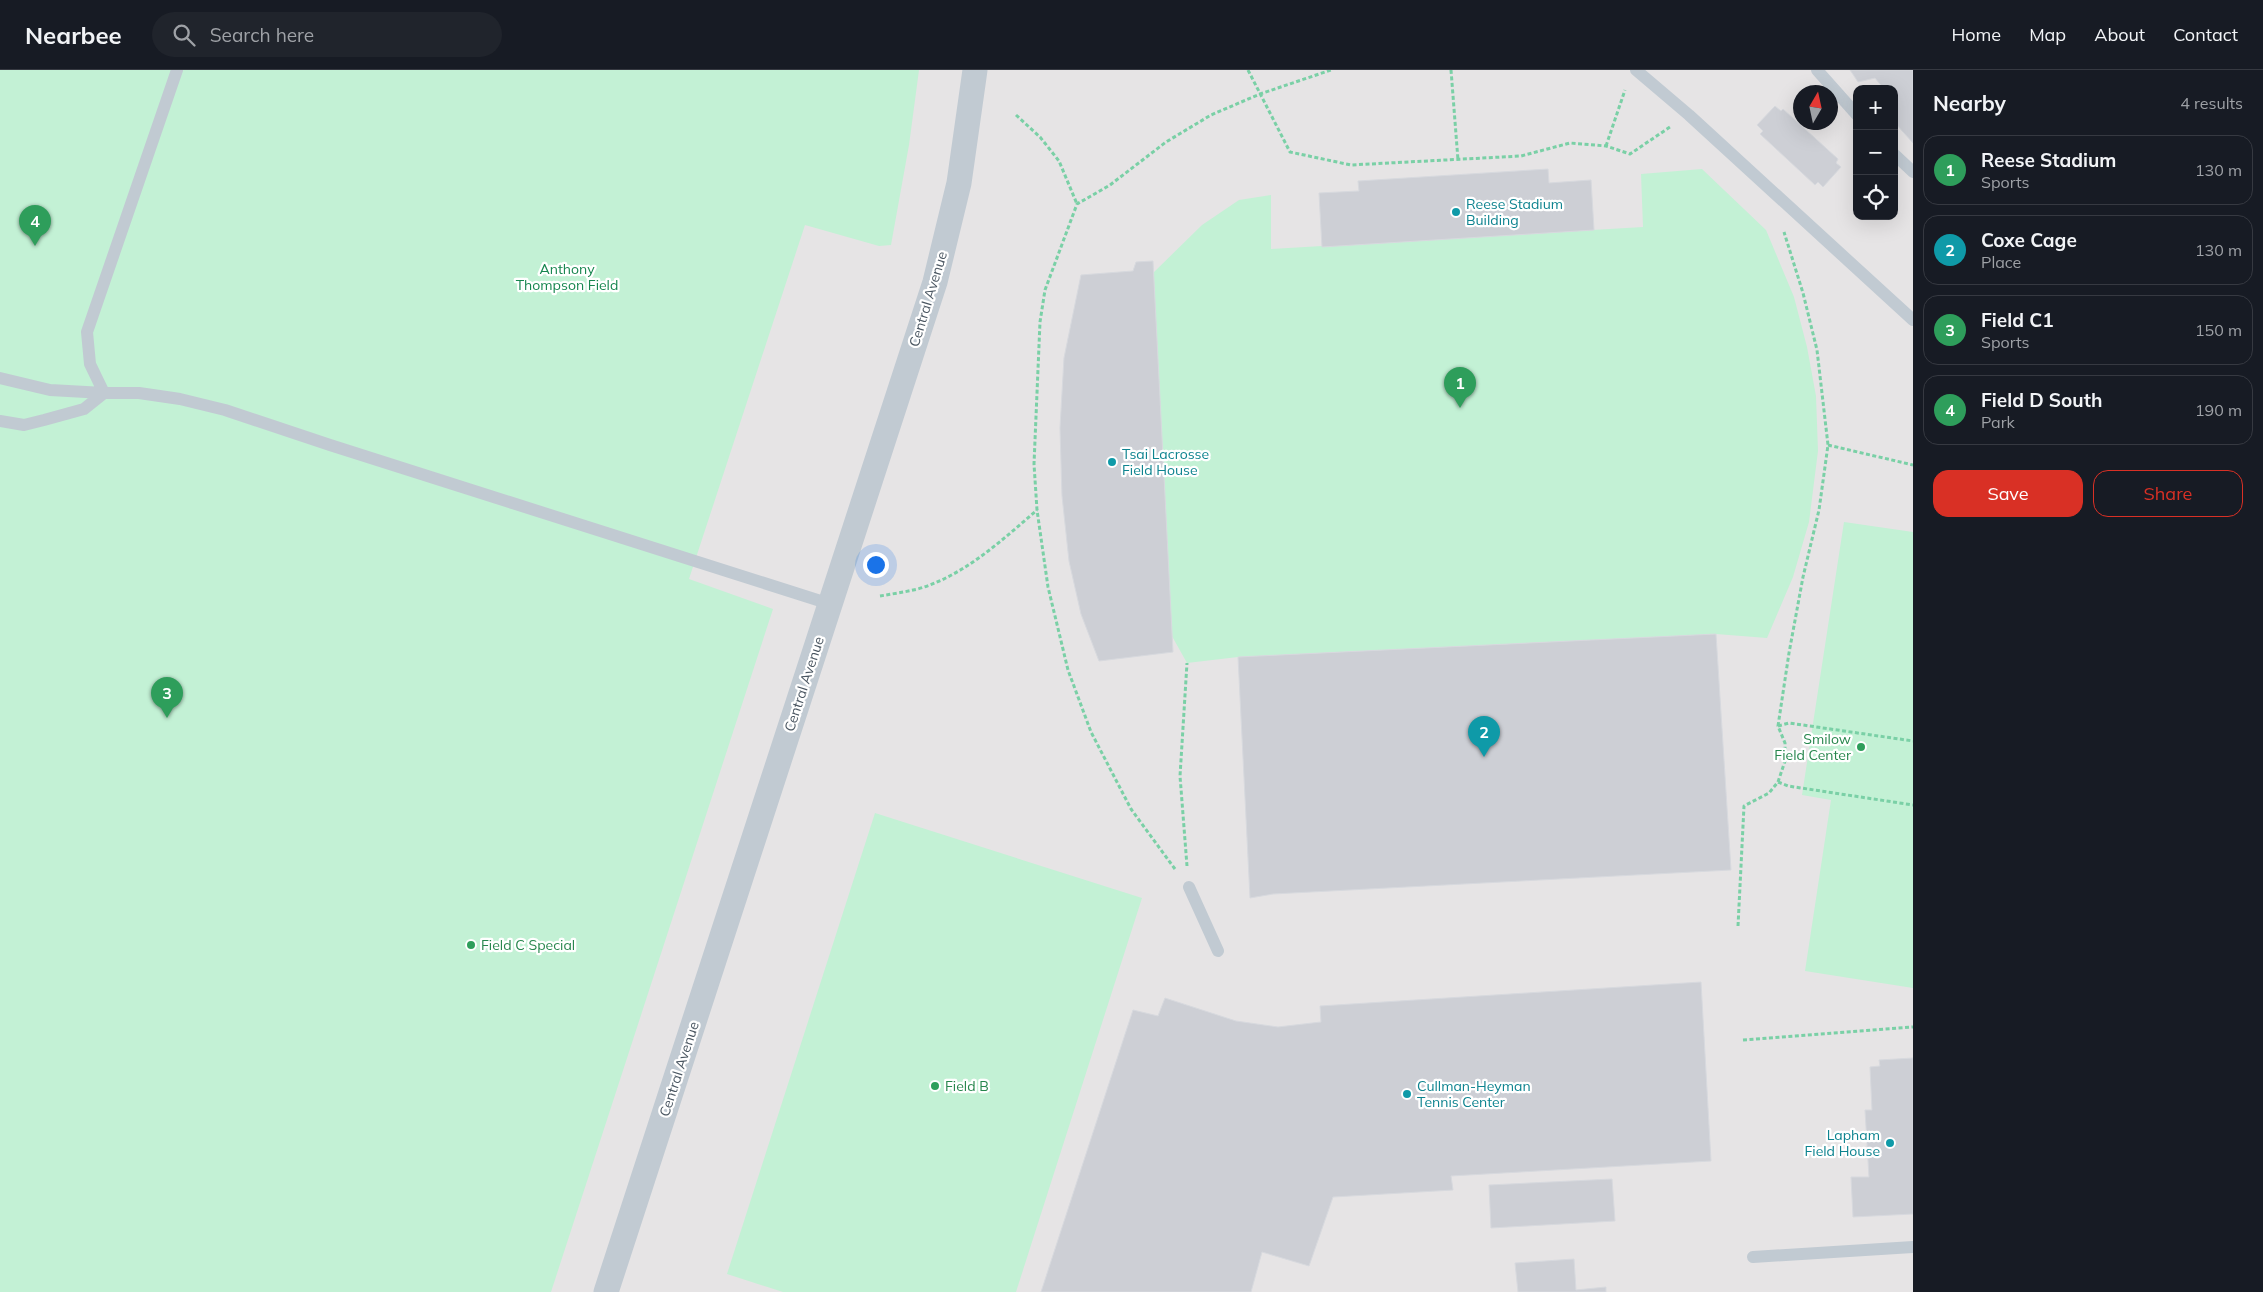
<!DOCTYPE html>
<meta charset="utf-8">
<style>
body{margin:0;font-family:Mulish,sans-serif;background:#20242c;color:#f1f3f6}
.controls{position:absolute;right:15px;top:15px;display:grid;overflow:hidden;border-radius:10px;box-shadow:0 5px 20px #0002}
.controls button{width:45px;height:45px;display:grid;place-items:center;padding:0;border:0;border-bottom:1px solid #363941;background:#171b24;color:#f1f3f6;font:25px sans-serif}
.compass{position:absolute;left:1793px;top:15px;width:45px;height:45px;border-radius:50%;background:#171b24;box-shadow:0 5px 20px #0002;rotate:9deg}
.you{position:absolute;left:875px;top:494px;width:18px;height:18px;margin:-12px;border:4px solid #fff;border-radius:50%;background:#1a73e8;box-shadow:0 0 0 8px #1a73e833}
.badge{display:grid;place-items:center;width:32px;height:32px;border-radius:50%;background:#d93025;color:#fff;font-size:16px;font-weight:700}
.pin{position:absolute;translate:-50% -41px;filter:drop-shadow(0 1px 2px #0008)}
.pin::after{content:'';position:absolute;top:26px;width:18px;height:15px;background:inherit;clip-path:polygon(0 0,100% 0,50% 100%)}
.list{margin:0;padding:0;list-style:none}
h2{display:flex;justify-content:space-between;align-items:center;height:65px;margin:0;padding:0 20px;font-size:21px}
h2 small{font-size:16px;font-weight:400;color:#9ea1a6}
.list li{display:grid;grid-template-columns:32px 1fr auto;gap:15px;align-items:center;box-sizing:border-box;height:70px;margin:0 10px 10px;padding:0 10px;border:1px solid #363941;border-radius:15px}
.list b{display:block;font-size:19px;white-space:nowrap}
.list p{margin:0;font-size:16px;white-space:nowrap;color:#9ea1a6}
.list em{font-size:16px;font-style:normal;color:#9ea1a6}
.actions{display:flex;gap:10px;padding:15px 20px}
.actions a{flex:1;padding:11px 0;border:1px solid #d93025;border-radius:15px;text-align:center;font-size:18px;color:#d93025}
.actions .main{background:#d93025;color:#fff}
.icon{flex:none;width:28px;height:28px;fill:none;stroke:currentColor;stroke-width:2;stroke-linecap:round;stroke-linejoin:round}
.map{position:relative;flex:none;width:1913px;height:1222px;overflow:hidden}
header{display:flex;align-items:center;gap:30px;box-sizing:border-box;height:70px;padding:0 25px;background:#171b24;border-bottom:1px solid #363941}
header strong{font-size:24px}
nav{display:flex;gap:28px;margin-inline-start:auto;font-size:18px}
.search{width:350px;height:45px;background:#20242c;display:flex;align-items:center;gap:12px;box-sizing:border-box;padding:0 18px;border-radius:28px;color:#9ea1a6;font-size:19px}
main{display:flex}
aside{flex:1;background:#171b24}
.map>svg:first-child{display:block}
.education{fill:#e6e4e5;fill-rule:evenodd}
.green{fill:#c3f1d5}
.building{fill:#cdcfd5;stroke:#d7d9de}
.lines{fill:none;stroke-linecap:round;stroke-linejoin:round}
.path{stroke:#7ad0a6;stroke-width:3;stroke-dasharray:4 2.5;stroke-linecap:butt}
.lane{stroke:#c1cad2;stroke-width:12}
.street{stroke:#c1cad2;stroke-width:25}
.culture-dot{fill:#0f9aa8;stroke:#fff;stroke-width:2}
.leisure-dot{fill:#2e9e5b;stroke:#fff;stroke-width:2}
.labels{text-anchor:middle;stroke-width:4.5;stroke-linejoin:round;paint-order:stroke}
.culture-label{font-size:14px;fill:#0d838f;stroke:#fff;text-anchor:start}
.park-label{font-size:14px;fill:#17864f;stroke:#fff}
.street-label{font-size:14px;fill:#4a5661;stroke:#fff}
.leisure-label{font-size:14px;fill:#27864d;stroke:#fff;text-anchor:start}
</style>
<header>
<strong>Nearbee</strong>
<div class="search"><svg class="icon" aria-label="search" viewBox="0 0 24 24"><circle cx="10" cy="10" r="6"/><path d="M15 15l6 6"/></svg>Search here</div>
<nav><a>Home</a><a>Map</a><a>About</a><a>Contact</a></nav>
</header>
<main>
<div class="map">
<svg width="1913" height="1222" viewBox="0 0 1913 1222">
<rect width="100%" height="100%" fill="#f5f3f3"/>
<!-- education -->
<path class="education" d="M0,0h1913v1222h-1913zM1857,19h37v127h-37zM1800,22h30v30h-30z"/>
<!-- green -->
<path class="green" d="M0,0h919l-10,75 -18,100 -12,1 -74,-21 -116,354 84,30 -222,683h-551z
M1702,99l64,61 28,67 13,50 9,49 2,55 -9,71 -16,55 -26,61 -51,-4 -478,23 -51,6 -24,-43 -11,-346 50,-49 37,-25 32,-5v54l372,-22 -2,-53z
M1844,452l69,10v456l-108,-17 26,-171 -29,-5z
M875,743l267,85 -126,394h-233l-56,-18z"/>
<!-- building -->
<path class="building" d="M1850,0h63v73l-19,-21v-33h-10l-9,-11 -17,4z
M1775,36l6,5 2,-2 55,50 -2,4 5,4 -18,20 -5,-5 -3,3 -55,-51 3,-3 -6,-6z
M1548,99l1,14 42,-3 3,50 -272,17 -3,-54 40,-2 -1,-10z
M1153,191l20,391 -74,9 -18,-47 -12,-53 -7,-65 -2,-68 4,-70 17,-83 52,-4 3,-9z
M1716,564l15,236 -458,24 -23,4 -12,-241z
M1701,912l10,179 -260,15 2,14 -120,7 -24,69 -47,-14 -11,40h-210l92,-282 25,6 7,-18 71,23 42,6 43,-5 -1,-16z
M1913,988v156l-60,3 -2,-40h18l-4,-67h7l-2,-43 10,-1 -1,-6z
M1612,1109l3,42 -124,7 -2,-43z
M1574,1189l2,31 30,-3v5h-88l-3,-29z"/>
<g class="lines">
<!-- path -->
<path class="path" d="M1248,0l42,82 61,13 170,-9 49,-13 36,3 24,8 40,-27
M1451,0l7,90
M1016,45l24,22 19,24 18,43
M1606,76l19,-56
M1828,375l85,20
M880,526c12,-2 25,-4 38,-7 47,-14 83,-48 119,-79
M1778,656l11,-3 124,18
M1778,712l10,4 125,19
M1187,796l-7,-90 7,-113
M1175,799l-44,-60 -40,-77 -23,-62 -20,-83 -11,-77 -3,-46 6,-142 5,-32 32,-86 33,-19 56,-43 45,-27 49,-21 71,-24
M1738,856l6,-120 25,-13 9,-11 7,-21v-18l-7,-17 11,-73 14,-76 16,-67 9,-65 -11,-95 -14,-57 -19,-61
M1743,970l170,-13"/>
<!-- lane -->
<path class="lane" d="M1636,0l53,45 224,205
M1817,0l40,45
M1894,84l19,18
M0,308l50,12 54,3h35l41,6 45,11 105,35 500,159
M104,323l-14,-29 -3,-32 90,-262
M0,351l24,4 20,-5 40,-11 20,-16
M1189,817l29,64
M1753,1187l160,-10"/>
<!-- street -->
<path class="street" d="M606,1222l329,-1010 24,-99 16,-113"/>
</g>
<!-- markers -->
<g class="culture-dot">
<circle cx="1456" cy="142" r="5"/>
<circle cx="1112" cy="392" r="5"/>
<circle cx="1407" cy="1024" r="5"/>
<circle cx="1890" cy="1073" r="5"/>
</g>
<g class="leisure-dot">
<circle cx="1861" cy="677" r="5"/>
<circle cx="471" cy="875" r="5"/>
<circle cx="935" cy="1016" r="5"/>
</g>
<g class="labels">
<!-- culture labels -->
<g class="culture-label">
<text x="1466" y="139">Reese Stadium<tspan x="1466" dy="16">Building</tspan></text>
<text x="1122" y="389">Tsai Lacrosse<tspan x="1122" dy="16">Field House</tspan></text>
<text x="1417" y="1021">Cullman-Heyman<tspan x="1417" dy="16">Tennis Center</tspan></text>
<text x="1880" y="1070" text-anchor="end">Lapham<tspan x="1880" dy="16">Field House</tspan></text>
</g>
<!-- park labels -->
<g class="park-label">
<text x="567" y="204">Anthony<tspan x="567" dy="16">Thompson Field</tspan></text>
</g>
<!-- street labels -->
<g class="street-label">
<text transform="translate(928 229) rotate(-73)" y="5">Central Avenue</text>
<text transform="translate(804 614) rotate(-72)" y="5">Central Avenue</text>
<text transform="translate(679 999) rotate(-72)" y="5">Central Avenue</text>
</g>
<!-- leisure labels -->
<g class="leisure-label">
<text x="1851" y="674" text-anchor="end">Smilow<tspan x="1851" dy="16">Field Center</tspan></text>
<text x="481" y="880">Field C Special</text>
<text x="945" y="1021">Field B</text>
</g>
</g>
</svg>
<div class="controls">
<button>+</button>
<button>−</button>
<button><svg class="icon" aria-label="locate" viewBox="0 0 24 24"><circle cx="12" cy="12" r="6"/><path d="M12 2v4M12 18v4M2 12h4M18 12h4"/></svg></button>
</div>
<svg class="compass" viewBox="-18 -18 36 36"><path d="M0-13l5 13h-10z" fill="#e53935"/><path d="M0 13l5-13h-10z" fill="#9ea1a6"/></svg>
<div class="you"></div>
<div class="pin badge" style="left:1460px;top:338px;background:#2e9e5b">1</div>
<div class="pin badge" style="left:1484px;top:687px;background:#0f9aa8">2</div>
<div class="pin badge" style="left:167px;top:648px;background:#2e9e5b">3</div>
<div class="pin badge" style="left:35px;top:176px;background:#2e9e5b">4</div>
</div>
<aside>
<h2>Nearby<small>4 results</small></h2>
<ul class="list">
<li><span class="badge" style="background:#2e9e5b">1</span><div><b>Reese Stadium</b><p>Sports</p></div><em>130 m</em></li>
<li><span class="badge" style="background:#0f9aa8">2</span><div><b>Coxe Cage</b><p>Place</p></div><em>130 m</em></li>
<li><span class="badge" style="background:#2e9e5b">3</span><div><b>Field C1</b><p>Sports</p></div><em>150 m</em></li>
<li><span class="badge" style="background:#2e9e5b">4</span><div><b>Field D South</b><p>Park</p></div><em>190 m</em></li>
</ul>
<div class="actions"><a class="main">Save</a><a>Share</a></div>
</aside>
</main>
